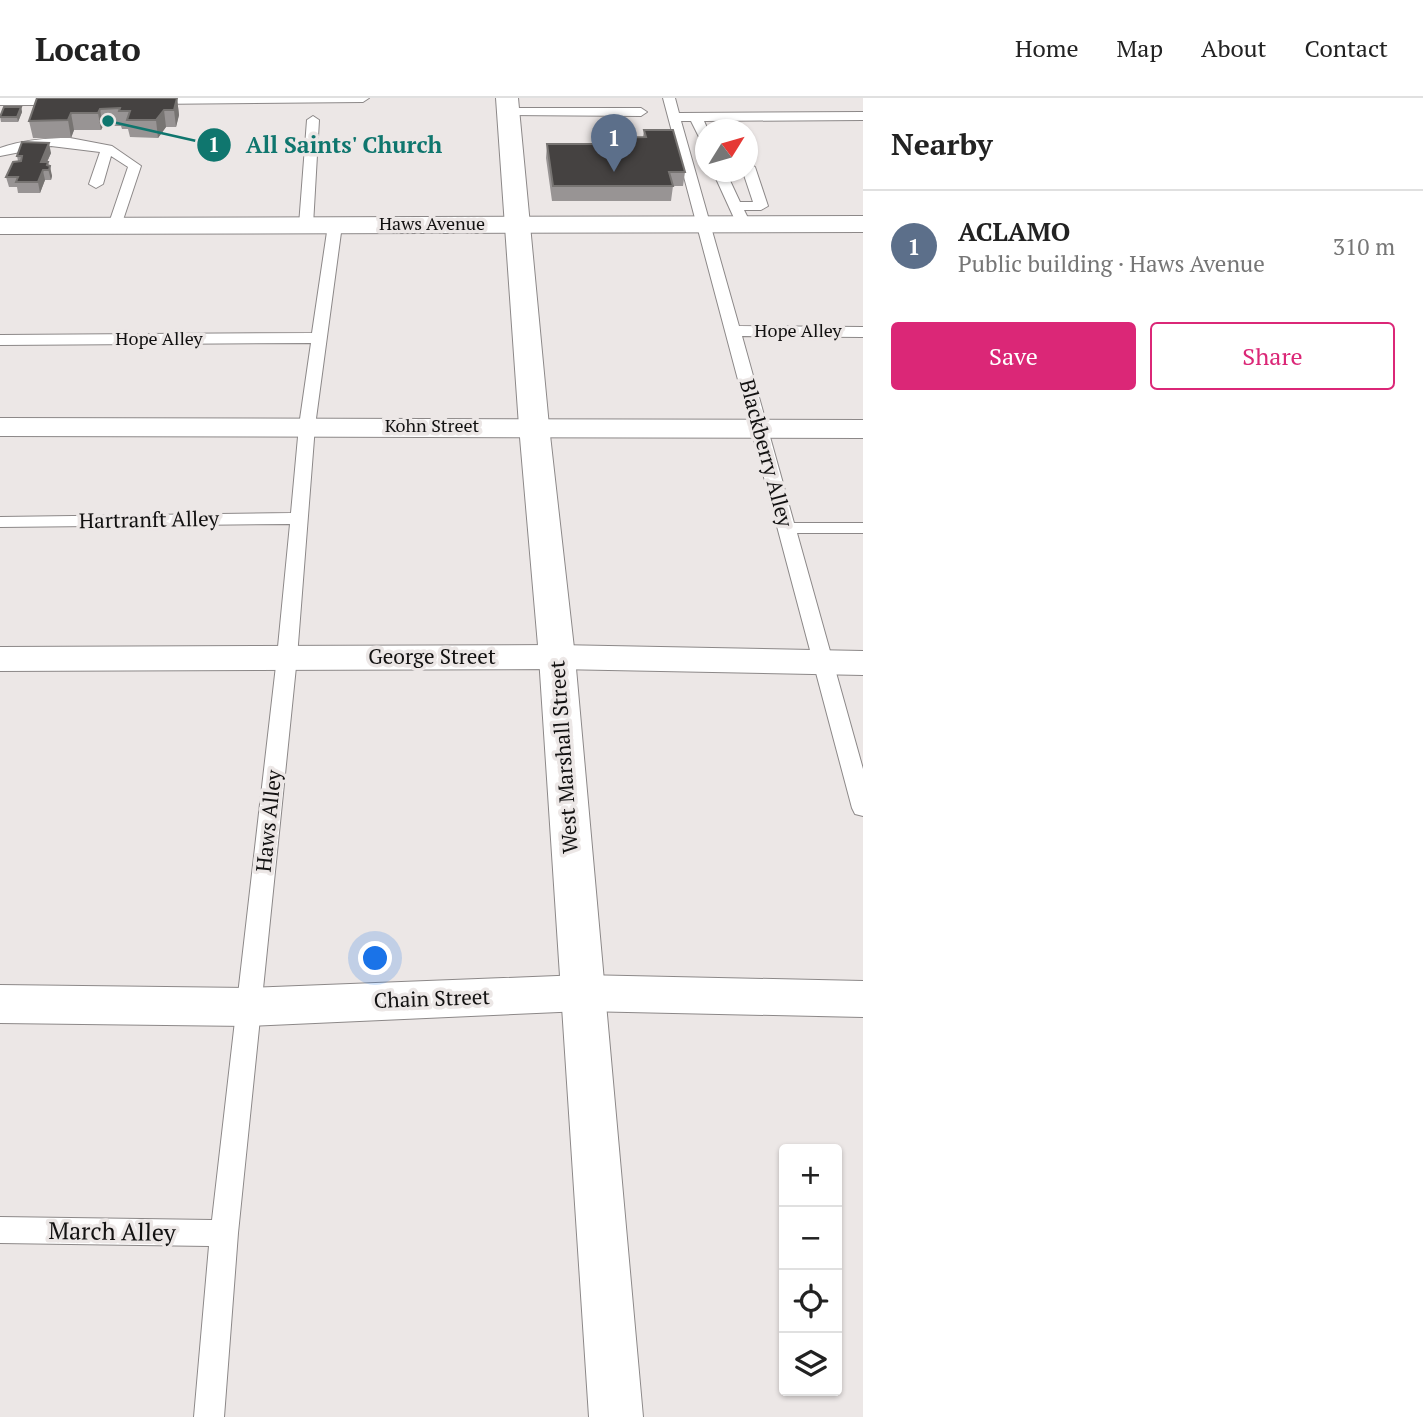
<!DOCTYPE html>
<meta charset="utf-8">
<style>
body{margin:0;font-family:"PT Serif",serif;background:#f6f6f6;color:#222}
.controls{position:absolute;right:21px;bottom:21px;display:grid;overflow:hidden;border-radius:7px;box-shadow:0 2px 5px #0004}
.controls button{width:63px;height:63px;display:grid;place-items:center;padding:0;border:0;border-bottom:2px solid #e0e0e0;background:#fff;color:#222;font:35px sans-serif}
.compass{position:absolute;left:695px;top:21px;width:63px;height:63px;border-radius:50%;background:#fff;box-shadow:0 2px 5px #0004;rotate:53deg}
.you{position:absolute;left:376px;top:861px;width:24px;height:24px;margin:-18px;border:5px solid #fff;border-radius:50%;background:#1a73e8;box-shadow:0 0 0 10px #1a73e833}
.badge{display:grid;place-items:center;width:46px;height:46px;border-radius:50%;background:#db2777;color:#fff;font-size:23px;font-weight:700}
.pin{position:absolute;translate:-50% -58px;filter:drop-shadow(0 2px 4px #0008)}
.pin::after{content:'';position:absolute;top:37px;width:24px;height:21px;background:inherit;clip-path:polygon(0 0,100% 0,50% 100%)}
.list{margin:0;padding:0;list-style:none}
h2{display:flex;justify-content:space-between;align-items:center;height:91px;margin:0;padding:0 28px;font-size:30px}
h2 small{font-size:23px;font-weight:400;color:#767676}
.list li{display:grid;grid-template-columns:46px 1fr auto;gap:21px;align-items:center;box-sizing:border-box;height:112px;padding:0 28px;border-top:2px solid #e0e0e0}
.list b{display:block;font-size:26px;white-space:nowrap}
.list p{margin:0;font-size:23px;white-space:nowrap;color:#767676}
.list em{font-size:23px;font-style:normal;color:#767676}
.actions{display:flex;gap:14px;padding:21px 28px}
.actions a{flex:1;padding:16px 0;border:2px solid #db2777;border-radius:7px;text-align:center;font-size:24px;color:#db2777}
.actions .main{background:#db2777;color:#fff}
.icon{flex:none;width:38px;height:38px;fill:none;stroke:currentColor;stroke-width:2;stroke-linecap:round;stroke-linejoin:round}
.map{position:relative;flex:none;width:863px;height:1319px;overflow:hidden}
header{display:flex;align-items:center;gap:42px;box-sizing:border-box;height:98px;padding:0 35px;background:#fff;border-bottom:2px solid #e0e0e0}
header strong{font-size:33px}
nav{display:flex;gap:38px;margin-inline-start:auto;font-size:24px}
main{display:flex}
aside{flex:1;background:#fff}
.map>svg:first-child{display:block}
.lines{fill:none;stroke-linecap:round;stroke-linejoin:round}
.service-casing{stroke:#8c8888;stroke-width:2}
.minor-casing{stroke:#8c8888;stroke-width:2}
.tertiary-casing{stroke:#8c8888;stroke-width:2}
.service{fill:#fff;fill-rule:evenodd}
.minor{fill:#fff;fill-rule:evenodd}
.tertiary{fill:#fff;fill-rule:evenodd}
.wall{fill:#989494}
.shaded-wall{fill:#777472}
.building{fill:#454241;stroke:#777472;stroke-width:2}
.labels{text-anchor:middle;stroke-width:7;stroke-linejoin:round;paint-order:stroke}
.far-street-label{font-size:18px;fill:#121111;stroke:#ece7e6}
.street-label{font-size:21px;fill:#121111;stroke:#ece7e6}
.near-street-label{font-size:24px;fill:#121111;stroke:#ece7e6}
.leader{fill:none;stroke:#0f766e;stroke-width:2.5}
.callout-dot{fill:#0f766e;stroke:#ece7e6;stroke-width:2.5}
.mark-label{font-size:21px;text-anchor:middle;font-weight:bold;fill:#fff}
.callout-label{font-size:23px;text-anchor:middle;font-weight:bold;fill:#0f766e;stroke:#ece7e6;stroke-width:7;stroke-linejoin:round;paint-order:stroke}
</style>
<header>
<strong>Locato</strong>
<nav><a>Home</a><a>Map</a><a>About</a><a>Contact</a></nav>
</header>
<main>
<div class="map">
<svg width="863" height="1319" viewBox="0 0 863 1319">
<rect width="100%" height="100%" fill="#ece7e6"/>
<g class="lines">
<defs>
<path id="service" d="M0,0h67l3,3 -6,4h-64z
M144,0h225l-6,4 -214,2 -4,-1z
M663,0h12l4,15 184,-1v8l-159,1 4,9h-2v13l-6,-4 -9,-18h-10l58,205 124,1v10l-121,-1 52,187h69v10h-66l66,236v47l-8,-2 -3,-6z
M509,10h132l6,4 -6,4 -136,-1 -2,-3z
M313,18l6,4 -6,105 -7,4 -7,-4 8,-105z
M70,40l42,8 29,20 -21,63h-10l-2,-3 20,-59 -17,-11 -8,28 -7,4 -7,-4 11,-32 -49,-6 -51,10v-8c23,-8 46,-10 70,-10z
M748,65l7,4 13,39 -7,4h-17l4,8 -7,4 -7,-4 -21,-46h13l14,30h13l-10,-30h5z
M335,123l7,4 -27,201 -18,231 -59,576 -14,184h-30l15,-171 -209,-3v-26l212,3 65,-563 13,-133 -290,3v-10l291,-4 8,-87 12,-83 -311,2v-10l312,-2 16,-108z"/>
<path id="minor" d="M863,118v16l-863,2v-16z
M0,320l863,2v18l-863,-2z
M557,547l306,6v24l-306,-6 -557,2v-24z
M582,877l281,6v36l-281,-6 -334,15 -248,-3v-38l248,3z"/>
<path id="tertiary" d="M496,0h22l31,328 26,231 68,760h-54l-50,-760 -20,-231z"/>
</defs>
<!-- service casing -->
<use href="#service" class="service-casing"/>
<!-- minor casing -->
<use href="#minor" class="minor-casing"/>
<!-- tertiary casing -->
<use href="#tertiary" class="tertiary-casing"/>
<!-- service -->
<use href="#service" class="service"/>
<!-- minor -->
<use href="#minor" class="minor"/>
<!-- tertiary -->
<use href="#tertiary" class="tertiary"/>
</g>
<!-- wall -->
<path class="wall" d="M37,0h140l2,17 -3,12h-10l-8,11 -28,-1 -2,-8h-6l-1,-3h-18l-2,4h-27l-3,8h-38l-4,-17z
M21,9l1,5 -4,10h-17l-1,-6z
M644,32l41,42 -2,14h-10l-2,15h-119l-6,-43 1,-14h55l1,-6 40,-1z
M51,55l-4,9 5,14 -1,4h-6l-5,13h-22l-1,-6h-8l-3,-10 12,-16 -1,-5z"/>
<!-- shaded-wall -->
<path class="shaded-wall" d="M177,0l2,17 -3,12 -2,-17z
M21,9l1,5 -4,10 -1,-5z
M100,11l3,17 -2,4 -3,-17z
M164,12l2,17 -8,11 -2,-18z
M71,15l3,17 -3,8 -3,-18z
M49,45l2,10 -8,18 2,9 -5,13 -2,-11 3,-20z
M48,64l1,7 1,-3 2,10 -1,4 -4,-15z"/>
<!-- building -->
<path class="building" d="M37,0h140l-3,12h-10l-8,10h-29l3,-9h-11l1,-3 -20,1 -2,4h-27l-3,7 -39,1z
M4,9h17l-4,10h-17z
M644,32h29l12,42h-16l4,14h-120l-6,-42h57l-1,-6 43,-1z
M22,44l27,1 -8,19h7l-1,3 3,1 -1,4h-6l-5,12h-22l2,-5h-12l7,-15 8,-1 1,-5h-5z"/>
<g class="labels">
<!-- far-street labels -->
<g class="far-street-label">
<text x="432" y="132">Haws Avenue</text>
<text x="798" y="239">Hope Alley</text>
<text x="159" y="247">Hope Alley</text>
<text x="432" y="334">Kohn Street</text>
</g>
<!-- street labels -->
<g class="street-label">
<text transform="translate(766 355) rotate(75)" y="7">Blackberry Alley</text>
<text transform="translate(149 422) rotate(-1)" y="7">Hartranft Alley</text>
<text x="432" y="566">George Street</text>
<text transform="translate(564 659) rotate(-94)" y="7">West Marshall Street</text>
<text transform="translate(269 723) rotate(-84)" y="7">Haws Alley</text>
<text transform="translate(432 901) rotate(-2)" y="7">Chain Street</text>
</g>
<!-- near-street labels -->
<g class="near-street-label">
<text transform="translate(112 1134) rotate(1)" y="8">March Alley</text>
</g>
</g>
<!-- callouts -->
<path class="leader" d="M108 23L214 47"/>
<g class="callout-dot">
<circle cx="108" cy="23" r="7"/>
<circle cx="214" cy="47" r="18"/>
</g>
<g class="mark-label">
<text x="214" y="54">1</text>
</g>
<g class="callout-label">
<text x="344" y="55">All Saints' Church</text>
</g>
</svg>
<div class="controls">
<button>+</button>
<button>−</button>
<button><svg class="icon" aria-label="locate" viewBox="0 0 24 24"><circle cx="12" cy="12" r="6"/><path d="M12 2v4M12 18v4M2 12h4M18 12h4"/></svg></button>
<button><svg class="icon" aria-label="layers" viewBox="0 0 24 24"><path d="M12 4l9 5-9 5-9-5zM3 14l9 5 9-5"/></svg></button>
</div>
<svg class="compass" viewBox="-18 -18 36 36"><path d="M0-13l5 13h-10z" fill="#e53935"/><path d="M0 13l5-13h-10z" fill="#767676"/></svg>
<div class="you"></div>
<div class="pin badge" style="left:614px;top:74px;background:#5c6f8a">1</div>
</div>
<aside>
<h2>Nearby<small></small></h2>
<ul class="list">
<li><span class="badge" style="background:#5c6f8a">1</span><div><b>ACLAMO</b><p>Public building · Haws Avenue</p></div><em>310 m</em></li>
</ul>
<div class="actions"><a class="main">Save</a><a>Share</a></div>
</aside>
</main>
